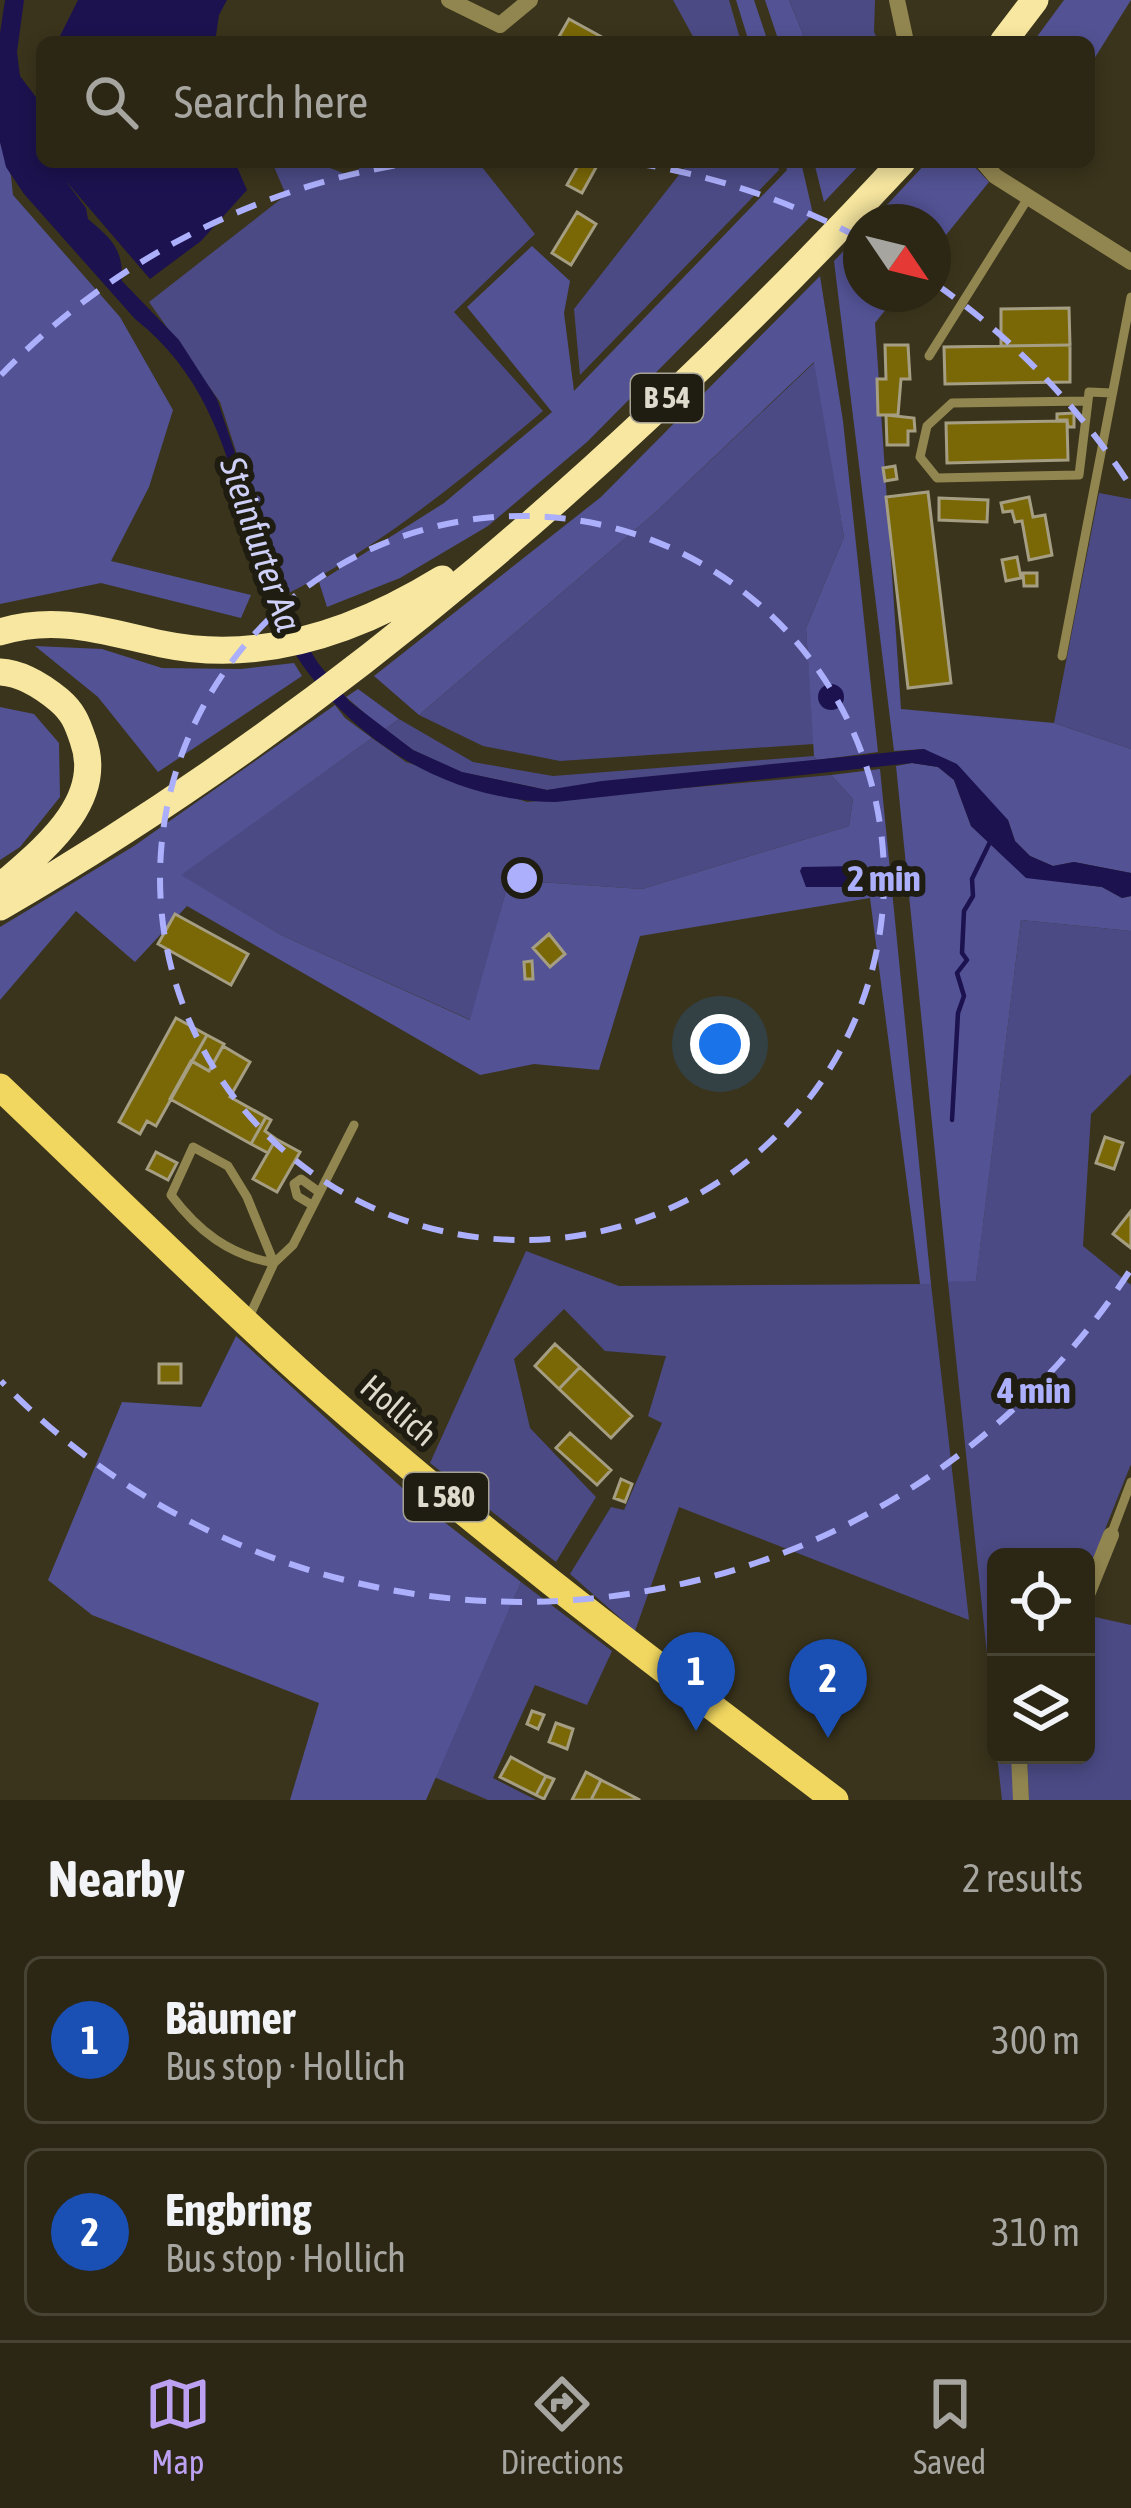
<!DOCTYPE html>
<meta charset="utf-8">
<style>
body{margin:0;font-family:"Asap Condensed",sans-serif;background:#342f1e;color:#f1f3f6}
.controls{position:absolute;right:36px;bottom:36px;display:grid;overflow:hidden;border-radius:18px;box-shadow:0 6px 18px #0003}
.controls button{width:108px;height:108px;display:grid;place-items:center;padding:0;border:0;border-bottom:3px solid #484434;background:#2c2715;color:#f1f3f6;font:60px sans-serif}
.compass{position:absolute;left:843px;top:204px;width:108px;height:108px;border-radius:50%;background:#2c2715;box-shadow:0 6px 18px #0003;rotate:125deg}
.you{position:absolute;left:720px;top:1044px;width:42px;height:42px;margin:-30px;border:9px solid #fff;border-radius:50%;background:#1a73e8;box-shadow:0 0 0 18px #1a73e833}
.badge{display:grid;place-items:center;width:78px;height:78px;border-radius:50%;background:#bca0f2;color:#fff;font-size:39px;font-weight:700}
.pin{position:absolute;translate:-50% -99px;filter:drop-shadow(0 3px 6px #0008)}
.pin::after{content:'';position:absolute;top:63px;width:42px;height:36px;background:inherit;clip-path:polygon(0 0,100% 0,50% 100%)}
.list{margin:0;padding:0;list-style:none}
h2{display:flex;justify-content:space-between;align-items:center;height:156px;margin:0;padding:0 48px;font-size:51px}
h2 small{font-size:39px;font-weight:400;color:#a6a5a0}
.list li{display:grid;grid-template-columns:78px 1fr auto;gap:36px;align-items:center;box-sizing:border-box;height:168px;margin:0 24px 24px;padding:0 24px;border:3px solid #484434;border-radius:18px}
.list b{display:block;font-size:45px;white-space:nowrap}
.list p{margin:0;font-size:39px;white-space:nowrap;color:#a6a5a0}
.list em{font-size:39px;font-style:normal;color:#a6a5a0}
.icon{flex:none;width:66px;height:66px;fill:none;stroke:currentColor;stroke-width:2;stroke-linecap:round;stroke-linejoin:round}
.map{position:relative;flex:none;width:1131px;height:1800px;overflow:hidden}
.search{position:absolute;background:#2c2715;box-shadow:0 6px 18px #0003;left:36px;right:36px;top:36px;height:132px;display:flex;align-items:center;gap:30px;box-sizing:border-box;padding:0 42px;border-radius:18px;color:#a6a5a0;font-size:45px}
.sheet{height:540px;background:#2c2715}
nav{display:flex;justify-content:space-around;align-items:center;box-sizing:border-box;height:168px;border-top:3px solid #484434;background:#2c2715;font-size:33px;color:#a6a5a0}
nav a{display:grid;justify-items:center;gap:6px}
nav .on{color:#bca0f2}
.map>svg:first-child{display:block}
.green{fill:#4b4a84}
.forest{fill:#535294}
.water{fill:#1c124f}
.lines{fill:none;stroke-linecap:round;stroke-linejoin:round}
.stream{stroke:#1c124f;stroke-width:4.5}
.building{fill:#7a6807;stroke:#a59e82;stroke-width:3}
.service{stroke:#928650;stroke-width:9}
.minor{stroke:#928650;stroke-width:16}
.primary{stroke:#f1d760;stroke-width:27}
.trunk{stroke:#f7e7a0;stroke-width:27}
.ring{fill:none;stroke:#acaffb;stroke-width:6;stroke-dasharray:21 15}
.labels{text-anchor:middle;stroke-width:12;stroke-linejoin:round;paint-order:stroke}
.shield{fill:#1f1c11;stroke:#a5a194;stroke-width:3}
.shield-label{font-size:30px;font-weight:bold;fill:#dedacc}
.street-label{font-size:33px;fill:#dedacc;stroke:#1f1c11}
.water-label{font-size:36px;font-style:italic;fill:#ced0f7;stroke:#1f1c11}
.centre{fill:#acaffb;stroke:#1f1c11;stroke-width:6}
.ring-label{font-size:36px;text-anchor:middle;font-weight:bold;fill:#acaffb;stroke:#1f1c11;stroke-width:12;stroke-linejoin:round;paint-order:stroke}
</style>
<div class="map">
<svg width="1131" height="1800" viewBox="0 0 1131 1800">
<rect width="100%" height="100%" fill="#3a341c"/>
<!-- green -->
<path class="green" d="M673,0h56l12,42h-45z
M789,0h86l-1,32 5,10h-73z
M272,162h42l37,14 15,-14h112l57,72 -81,78 89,99c-82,69 -164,137 -260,185l-63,-194 -71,-100 137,-107z
M689,162h88l2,8 -199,205 -6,-66z
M815,362l29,175 -38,91 8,116 -254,17 -77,-15 -64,-31 238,-204z
M1099,493l32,6v250l-77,-26z
M399,719l74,43 80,14 261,-20 3,4 -270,30 -86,-18 -48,-22 -29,-20z
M372,738l34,24 121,40 304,-27 22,24 -4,27 -207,63 -133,-9 -38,140 -190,-85 -101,-60z
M1021,920l110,11v143l-40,40 -8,132 48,39v179l-45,113v-20h-90l-2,164 -46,-439 28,-2z
M526,1251l93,35 312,-2 38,336 -290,-113 -44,124 -65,-57 41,-67 13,3 38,-87 -14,-7 18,-60 -61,-5 -41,-42 -50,50 16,69 66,69 -40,65 -126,-99z
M521,1582l91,69 -25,54 -52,-20 -42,93 43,22h-48l-54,-23z
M1086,1615l45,10v175h-102l-2,-45h59z
M997,1755h17l3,45h-15z"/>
<!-- forest -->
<path class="forest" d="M736,0h18l14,42h-19z
M765,0h24l17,42h-27z
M1064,0h67l-42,67v-25h-56z
M0,142l11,34 2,19 107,122 53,93 -24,77 -38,74 140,34 -10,23 -140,-35 -101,21z
M785,162h16l12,52 -226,228 -99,84 -88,52 -73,29 -8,-25 125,-79 108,-91 -85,-105 65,-61 38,35 -6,32 10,78 213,-221z
M814,162h48l-38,40z
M927,162h43l19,20 -56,69v-29h-62z
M861,233v61h37l-23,29 26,386 153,14 77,26v124l-57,-11 -21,4 -23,-10 -15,-15 -7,-21 -84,-71 -30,2 -60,-490z
M820,276l23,145 35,331 -61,8 -3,-4 -8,-128 38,-91 -30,-175 -157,149 -238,204 -45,-39 227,-179z
M35,646l67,3 60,19 79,1 53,-6 8,13 -144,96 -60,-75z
M358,689l41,30 -15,11 -38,-33z
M335,705l10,13 27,20 -191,137 100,60 189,85 39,-140 133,9 207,-63 4,-27 -22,-24 49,-6 51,515h-11l-50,-386 -230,38 -41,134 -65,-6 -54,11 -293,-169 -52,56 -59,-51 -76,89v-73l134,-81z
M0,707l34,7 25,29 1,54 -40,50 -20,13z
M912,763l26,4 16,13 17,46 55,51 76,10 20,11 9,-2v35l-110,-11 -45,361 -28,1 -52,-516z
M236,1336l175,160 110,86 -95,218h-136l29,-97 -227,-88 -44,-35 74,-178 79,5z"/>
<!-- water -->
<path class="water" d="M5,0h19l-7,52 3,24 22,29v57h193l12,28 -46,51 -51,38 -85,-99 21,28 2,11c24,20 35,30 34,62l57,59 38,59 74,221 27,43 31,38 64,49 49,22 85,18 55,-9 322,-32 33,15 51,56 7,21 15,15 23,10 21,-4 57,11v23l-9,2 -20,-11 -76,-9 -55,-52 -17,-46 -16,-13 -26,-4 -356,39c-60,0 -123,-21 -172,-56 -45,-32 -83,-74 -107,-125 -8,-19 -13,-41 -19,-61 -28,-92 -43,-178 -123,-241l-111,-125 -18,-27 -6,-25v-109z
M78,0h149l-8,15 -4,27h-158z
M818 697a13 13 0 1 1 26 0a13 13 0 1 1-26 0Z
M856,866l5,15 -5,6h-50l-6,-16 2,-4z"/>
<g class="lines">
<!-- stream -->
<path class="stream" d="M952,1120l6,-107 6,-17 -7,-23 10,-13 -5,-7 2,-42 9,-15 -1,-17 18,-37"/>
</g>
<!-- building -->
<path class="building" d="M569,19l42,23h-55z
M580,162h19l-17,31 -15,-8z
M577,212l19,12 -25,41 -19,-12z
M1069,308l1,37 -69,1v-37z
M885,345h23l2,34h-9l-3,36h-20l-1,-36h9z
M1070,345v37l-125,2 -1,-37z
M1074,413v14h-6l-1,-7h-10v-6z
M886,415l28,3 1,13h-7v14h-21z
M1067,421l1,39 -121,3 -1,-40z
M895,466l2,13 -12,2 -2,-13z
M928,492l23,191 -43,5 -22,-191z
M1029,497l4,20 12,-2 7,40 -23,5 -7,-39 -7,1 -3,-11 -9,1 -2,-9z
M939,498l49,2 -1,22 -48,-2z
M1017,557l4,21 -15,3 -4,-21z
M1023,573h14v13h-13z
M175,914l73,40 -17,31 -73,-41z
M549,934l16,20 -15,13 -17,-19z
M532,961l1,18h-8l-1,-17z
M176,1018l31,17 -51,91 -9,-5 -7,13 -21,-12z
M207,1035l17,9 -15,27 -17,-10z
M223,1046l27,16 -20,35 36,20 -15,27 -81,-45 21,-38 18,10z
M266,1117l5,3 -6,11 11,8 -8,14 -17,-9z
M1105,1137l18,6 -9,26 -18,-6z
M276,1139l24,13 -23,40 -24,-13z
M156,1152l21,11 -9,17 -21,-11z
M1131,1211v37l-18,-14z
M555,1344l25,23 -21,22 -24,-23z
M159,1364h22v19h-22z
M580,1367l52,49 -21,22 -52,-49z
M570,1433l41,37 -14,15 -41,-37z
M621,1479l11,5 -7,18 -11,-4z
M532,1711l12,4 -6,14 -11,-5z
M556,1723l17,6 -6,20 -18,-7z
M511,1757l35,19 -10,19 -36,-18z
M586,1772l15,8 -10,20h-19z
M546,1776l8,3 -10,20 -8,-4z
M601,1780l12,6 27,14h-49z"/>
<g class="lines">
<!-- service -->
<path class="service" d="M929,356l99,-158
M1088,401l-136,2 -25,23 -7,31 17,21 142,-3 9,-74 1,-9 23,1
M1062,656l69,-359
M312,1205l-15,-9 -3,-12 7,-5 18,13
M249,1317l25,-54 -27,-66 -19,-31 -35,-19 -22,48c27,36 58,60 103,68l19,-18 61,-120
M1111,1535l20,-53"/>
<!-- minor -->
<path class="minor" d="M449,0l51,25 30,-25
M897,0l9,42
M983,162l12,14 136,86
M1086,1597l25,-62
M1019,1755l2,45"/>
<!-- primary -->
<path class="primary" d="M0,1087c103,98 204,199 310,294 167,149 347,284 525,419"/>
<!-- trunk -->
<path class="trunk" d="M1003,42l32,-42
M0,632c57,-18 106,0 162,12 99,21 197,-14 280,-65
M0,672c22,1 42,14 59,28 14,12 18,22 24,40 23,62 -42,111 -83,147
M0,907c338,-195 637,-460 902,-745"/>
</g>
<!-- distance rings -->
<g class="ring">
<circle cx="522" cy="878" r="362"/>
<path d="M1129 1272A724 724 0 0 1 1 1381M1 375A724 724 0 0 1 409 163M635 163A724 724 0 0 1 856 236M937 285A724 724 0 0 1 1129 484"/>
</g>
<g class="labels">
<!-- shield labels -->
<g class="shield">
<rect x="631" y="374" width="72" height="48" rx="9"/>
<rect x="404" y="1473" width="84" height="48" rx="9"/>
</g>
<g class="shield-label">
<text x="667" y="408">B 54</text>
<text x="446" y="1507">L 580</text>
</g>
<!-- street labels -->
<g class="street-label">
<text transform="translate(399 1410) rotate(41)" y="12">Hollich</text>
</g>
<!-- water labels -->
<g class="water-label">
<text transform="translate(261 544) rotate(71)" y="13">Steinfurter Aa</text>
</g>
</g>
<circle cx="522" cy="878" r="18" class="centre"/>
<g class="ring-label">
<text x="884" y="891">2 min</text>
<text x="1034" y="1403">4 min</text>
</g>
</svg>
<div class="controls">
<button><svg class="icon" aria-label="locate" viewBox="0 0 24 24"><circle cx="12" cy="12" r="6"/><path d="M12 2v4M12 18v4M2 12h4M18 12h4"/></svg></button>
<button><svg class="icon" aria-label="layers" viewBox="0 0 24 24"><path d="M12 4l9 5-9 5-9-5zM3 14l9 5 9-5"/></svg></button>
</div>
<svg class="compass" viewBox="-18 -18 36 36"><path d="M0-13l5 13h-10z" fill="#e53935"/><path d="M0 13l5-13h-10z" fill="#a6a5a0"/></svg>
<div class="you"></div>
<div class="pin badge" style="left:696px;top:1731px;background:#1a4fb4">1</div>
<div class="pin badge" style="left:828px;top:1738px;background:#1a4fb4">2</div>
<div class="search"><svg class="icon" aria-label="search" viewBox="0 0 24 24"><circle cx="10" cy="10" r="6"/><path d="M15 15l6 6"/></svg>Search here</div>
</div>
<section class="sheet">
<h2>Nearby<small>2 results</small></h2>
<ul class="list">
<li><span class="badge" style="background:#1a4fb4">1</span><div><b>Bäumer</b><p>Bus stop · Hollich</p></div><em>300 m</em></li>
<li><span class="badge" style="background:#1a4fb4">2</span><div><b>Engbring</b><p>Bus stop · Hollich</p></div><em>310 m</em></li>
</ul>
</section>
<nav>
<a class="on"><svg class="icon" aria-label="map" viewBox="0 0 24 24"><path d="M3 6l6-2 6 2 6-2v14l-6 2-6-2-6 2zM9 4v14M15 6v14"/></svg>Map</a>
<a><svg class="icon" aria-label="directions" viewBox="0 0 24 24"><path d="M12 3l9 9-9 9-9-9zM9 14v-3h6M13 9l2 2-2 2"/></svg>Directions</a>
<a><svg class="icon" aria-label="saved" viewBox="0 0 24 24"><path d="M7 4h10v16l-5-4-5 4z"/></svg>Saved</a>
</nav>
